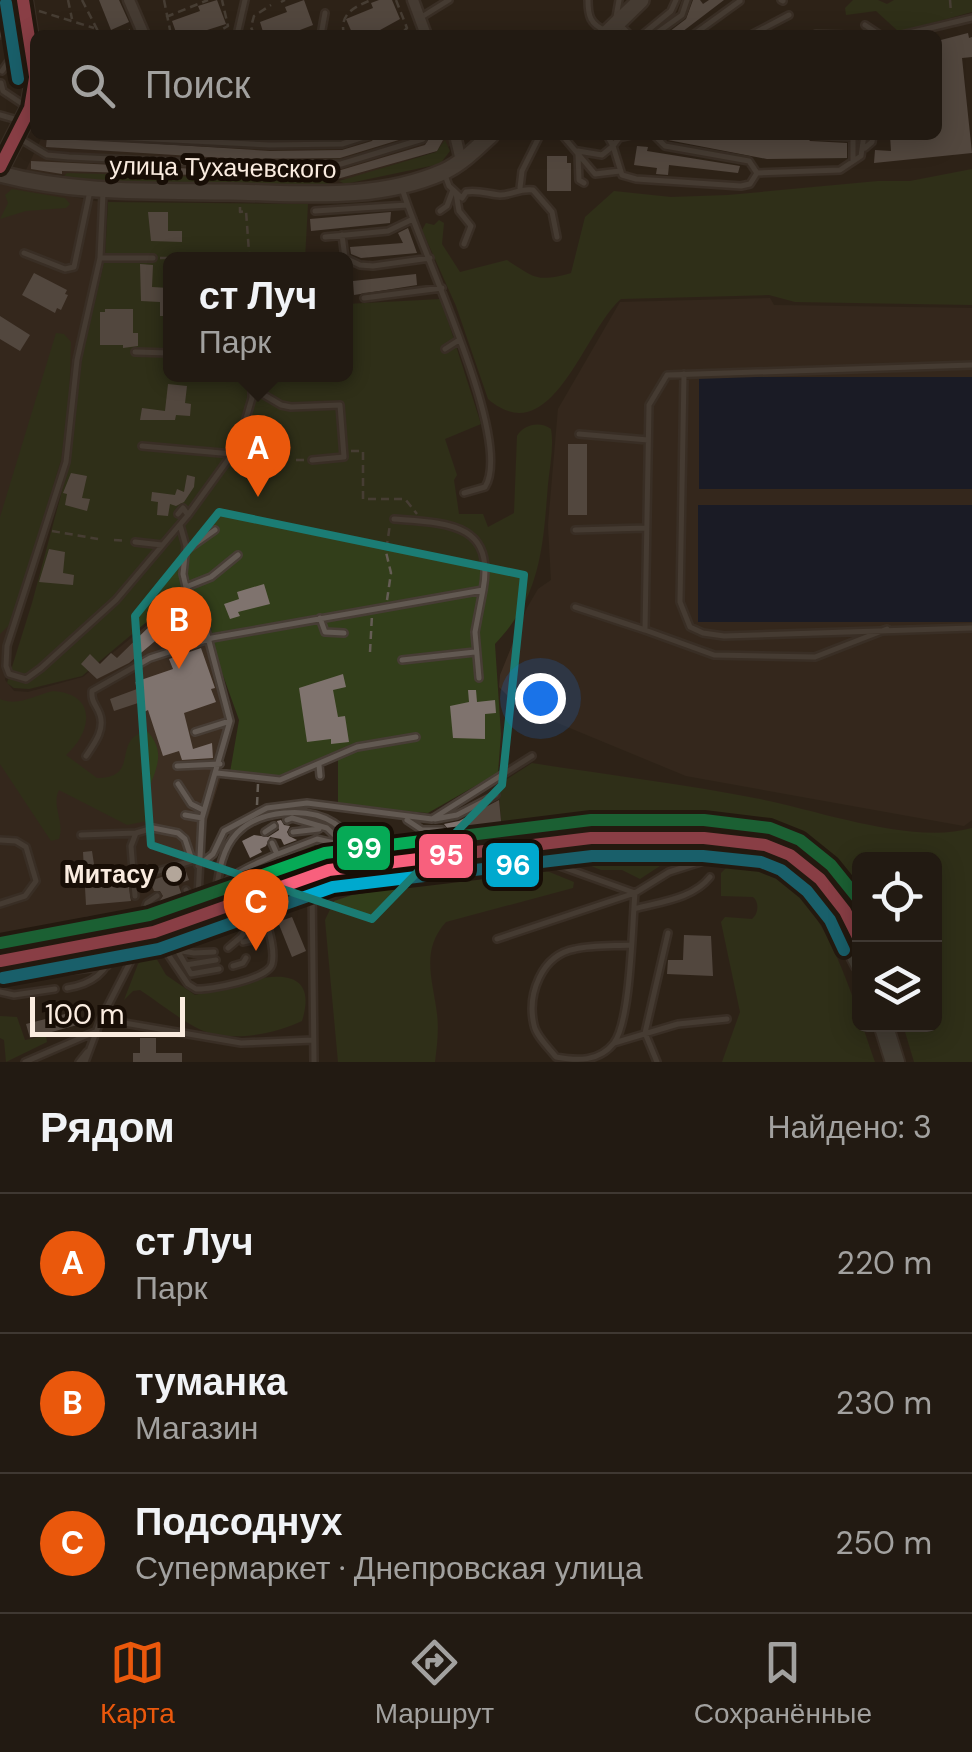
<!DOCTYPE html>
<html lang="ru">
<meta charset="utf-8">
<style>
body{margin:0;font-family:"DM Sans",sans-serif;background:#2a231b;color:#f1f3f6}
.controls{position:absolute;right:30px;bottom:30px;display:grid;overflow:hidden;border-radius:15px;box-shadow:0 5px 25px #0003}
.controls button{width:90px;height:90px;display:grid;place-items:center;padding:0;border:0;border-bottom:2px solid #3f3832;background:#221a12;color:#f1f3f6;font:50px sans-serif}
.scale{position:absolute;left:30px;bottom:25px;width:155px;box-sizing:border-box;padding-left:10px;border:5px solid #faece0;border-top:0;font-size:28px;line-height:35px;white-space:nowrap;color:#faece0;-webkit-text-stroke:8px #180e06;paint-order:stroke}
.you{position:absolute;left:540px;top:698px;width:35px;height:35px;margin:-25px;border:8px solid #fff;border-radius:50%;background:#1a73e8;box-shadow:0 0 0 15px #1a73e833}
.badge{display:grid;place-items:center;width:65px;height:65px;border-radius:50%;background:#ea580c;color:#fff;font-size:32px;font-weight:700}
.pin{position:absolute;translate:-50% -82px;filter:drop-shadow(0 2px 5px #0008)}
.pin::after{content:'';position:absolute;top:52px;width:35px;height:30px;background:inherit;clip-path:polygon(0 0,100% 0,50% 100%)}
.popup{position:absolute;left:163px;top:252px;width:190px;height:130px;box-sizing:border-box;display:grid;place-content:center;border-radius:15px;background:#221a12;filter:drop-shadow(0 2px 8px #0005);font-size:32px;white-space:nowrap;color:#a2a19f}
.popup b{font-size:38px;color:#f1f3f6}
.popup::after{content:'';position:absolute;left:50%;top:100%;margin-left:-20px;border:20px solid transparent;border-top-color:#221a12}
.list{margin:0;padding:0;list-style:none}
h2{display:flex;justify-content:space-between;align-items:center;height:130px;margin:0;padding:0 40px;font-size:42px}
h2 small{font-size:32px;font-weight:400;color:#a2a19f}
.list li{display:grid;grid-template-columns:65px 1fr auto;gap:30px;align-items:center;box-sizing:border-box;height:140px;padding:0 40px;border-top:2px solid #3f3832}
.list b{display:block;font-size:38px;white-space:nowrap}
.list p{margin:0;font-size:32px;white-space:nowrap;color:#a2a19f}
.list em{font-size:32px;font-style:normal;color:#a2a19f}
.icon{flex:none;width:55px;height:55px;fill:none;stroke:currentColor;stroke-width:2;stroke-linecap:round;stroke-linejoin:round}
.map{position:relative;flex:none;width:972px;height:1062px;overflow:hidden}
.search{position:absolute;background:#221a12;box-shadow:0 5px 25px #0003;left:30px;right:30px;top:30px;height:110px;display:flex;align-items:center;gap:25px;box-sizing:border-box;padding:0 35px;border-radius:15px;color:#a2a19f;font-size:38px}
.sheet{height:550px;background:#221a12}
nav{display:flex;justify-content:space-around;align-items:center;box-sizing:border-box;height:140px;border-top:2px solid #3f3832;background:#221a12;font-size:28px;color:#a2a19f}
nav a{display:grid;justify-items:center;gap:5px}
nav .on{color:#ea580c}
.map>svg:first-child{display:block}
.industrial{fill:#3c2e22}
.green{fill:#323e1a}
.water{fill:#041336}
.building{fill:#7f736e}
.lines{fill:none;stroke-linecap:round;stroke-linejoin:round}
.lane-casing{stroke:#473d35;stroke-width:10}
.street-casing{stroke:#473d35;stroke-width:15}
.secondary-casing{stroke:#473d35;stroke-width:20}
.primary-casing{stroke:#473d35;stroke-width:22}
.path{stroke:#655d55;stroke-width:2.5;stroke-dasharray:8 5;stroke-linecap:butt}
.lane{stroke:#625952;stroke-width:5}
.street{stroke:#625952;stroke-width:10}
.secondary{stroke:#625952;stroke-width:15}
.primary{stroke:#5e5c55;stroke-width:18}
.bus-1-casing{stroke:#180e06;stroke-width:20}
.bus-2-casing{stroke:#180e06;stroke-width:20}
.bus-3-casing{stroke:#180e06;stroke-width:20}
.bus-1{stroke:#f8607d;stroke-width:12}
.bus-2{stroke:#00a9ce;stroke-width:12}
.bus-3{stroke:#06aa56;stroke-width:12}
.marked{fill:none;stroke:#1b7c74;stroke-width:8;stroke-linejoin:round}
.poi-dot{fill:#b3a69a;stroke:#180e06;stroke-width:4}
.labels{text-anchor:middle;stroke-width:10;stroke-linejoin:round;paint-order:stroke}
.street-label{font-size:25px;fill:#faece0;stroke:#180e06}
.poi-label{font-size:25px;font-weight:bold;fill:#faece0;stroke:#180e06;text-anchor:end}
.line-badge{stroke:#180e06;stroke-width:4}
.badge-label{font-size:28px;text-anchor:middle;font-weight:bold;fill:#fff}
</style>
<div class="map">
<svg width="972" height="1062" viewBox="0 0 972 1062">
<rect width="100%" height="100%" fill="#2e2318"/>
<!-- industrial -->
<path class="industrial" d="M43,135h405l3,11 -101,33 -326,-5z
M0,184l101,18 -4,58 -25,100 -9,100 -43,143 -11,24 -4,53 9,11 14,1 55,-15 105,-85 15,31 21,78 3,38 -6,37 -20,64 -2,71 -57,17 -142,26z
M770,298l4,7 198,3v512l-8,6 -278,-50 -167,-69 -20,-20 1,-12 27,-67 11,-19 13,-9 -3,-55 10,-116 62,-107z"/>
<!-- green -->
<path class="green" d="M853,0h25l9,4 7,-4h78v12l-73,20 -23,-21 -30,4 -1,-7z
M445,140l5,11 -10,13 -95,20 -6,-3 97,-29z
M972,169v136l-177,-3 -26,-7 -148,4c-37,31 -69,155 -133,100l-32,-93 -34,-76 4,-7 8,2 5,-5 5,3 -2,21 18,28 47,-12c27,17 29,23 64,13l14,-56 29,-26 57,6 57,-2 150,-14h32z
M67,173l254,7 9,3 -9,3 -219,-3 -38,-7z
M12,189l53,9 5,6 -4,4 -40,3 -26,8 8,-16 -3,-8z
M108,202l200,2 -3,55 -135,1v114h176v-70l95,-5 40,125 -36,15 12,36 -3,5 5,34h24l5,13 26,-14 3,-77c7,-12 23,-15 34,-7 3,17 -1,37 -3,55 -5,63 -7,112 -53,160l6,90 -3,39 -70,40 -90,-7v-46l-57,22 -52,-4 10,-58 -24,-67 -4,-24 -19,-39 -6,-1 -104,87 -53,13 -15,-1 -7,-5 25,-80 38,-142 12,-104 23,-99z
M56,333l8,1 7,8 -2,61 -8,57 -43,142 -9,23 -9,9v-117z
M53,691c45,3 39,41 13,64l31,23c45,0 13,-39 50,-47 29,31 -9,53 3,82l-3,8 -20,4 -68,-35c-8,16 6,31 0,49l-8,2 -51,-77v-65c18,8 35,-4 53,-8z
M532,763c76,12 153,21 228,36 61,12 153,46 212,29v234h-58l-11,-37 31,-1v-165h-74l-1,60c-12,-27 -38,-61 -66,-74 -73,-35 -211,-21 -291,-14l-4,-46z
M326,844l17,9 -34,8 -89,35 4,-6 71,-33 6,-9z
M691,849l9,4 -37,11 -23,15 -18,-9h-21l-36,-15z
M537,867l37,15 -1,6 -127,34c-26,29 -13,58 -9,92 2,16 0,32 -2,48h-97l-13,-142 9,-19 18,-6z
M727,867c19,1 37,3 53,13 51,31 76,130 95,182h-153l18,-50 -19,-90 4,-5 27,2c7,-5 7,-18 1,-22l-32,-1v-23z
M147,955l8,1 11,19 29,20c36,-8 130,-49 107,26 -27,13 -72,22 -101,9 -21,-10 -41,-27 -61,-40l-7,1 -9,9 14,-36z
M0,1016l17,1 8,23 21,-4 1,6 -41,20 -2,-22 -4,-2z"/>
<!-- water -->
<path class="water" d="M699,377h273v112h-273z
M698,505h274v117h-274z"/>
<!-- building -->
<path class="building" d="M99,0h20l10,22 -18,8z
M217,0l9,24 -22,7 2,4h-29l-5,-14 28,-10 -2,-5z
M304,0l9,25 -21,8 1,2h-29l-4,-13 27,-10 -2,-5z
M379,0h13l8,19 -29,16h-18l-7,-16 27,-11 -2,-5z
M693,0h7l3,4 6,-4h15l-46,35h-13l21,-16z
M968,33l1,5 3,-1v20l-10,1 10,95 -98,10 1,-13 16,1 -1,-16h47v-94z
M376,135h39l-75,23 -100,1 -194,-12 1,-10 223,14 72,-1 30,-9z
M431,135h11l1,5 -6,11 -100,28 -275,-8v3l-31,-5v-8l209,10 101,-1 84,-25z
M669,135h136l5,6 37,2v15l-80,1 -99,-19z
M637,146l11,1 -1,4 93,15 -2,7 -69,-8 -1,10 -12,-1 1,-6 -23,-3z
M547,156h20v7h4v28h-24z
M148,212h20v19h14v11l-31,-1z
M391,212l-1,11 -79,8 -1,-12z
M408,228l9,25 -56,5 -10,-4 -1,-7 53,-4 -5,-10z
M140,264l13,1 -1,22 17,1 1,28h-10v-14l-19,-1z
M34,273l33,17 -2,4 3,1 -7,15 -4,-2 -2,5 -33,-18z
M416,274l1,11 -63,10 -1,-14z
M105,309h28v24h5v13l-15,2v-3h-23v-33h5z
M0,316l30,19 -10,16 -20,-12z
M168,384l19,2 -2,17 6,1 -1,12 -14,-1 -1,5h-35l2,-12 23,3z
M568,444h19v71h-19z
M71,473l16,3 -5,22 8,1 -3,12 -22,-6 2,-11 -4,-1z
M187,475l8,2 -1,10 -10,15 -8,4 -6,-2 -2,12 -11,-1 1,-13 -7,-1 1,-9 23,3 2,-6 7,3z
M49,549l16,3 -2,21 11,2 -1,10 -34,-3z
M264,584l6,20 -32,8 2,4 -10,3 -6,-15 15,-5 -2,-7z
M156,620l11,11 -38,32 -32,16 -16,-15 9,-10 10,10 11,-11 6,5z
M201,648l14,40 -4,1 5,13 -32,11 9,36 19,-6 1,15 -31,2 -3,-9 -16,5 -15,-46 -4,2 -3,-10 -27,9 -4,-12 27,-10 -2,-7 38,-13 -4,-10z
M343,674l3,13 -13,3 5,27 7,-1 4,26 -18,2v-5l-24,3 -8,-54z
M468,690h8l1,12 18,-2 1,13 -11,1v25l-32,-1 -3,-32 19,-4z
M499,800l3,31 -57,4 3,-6 -4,-5 15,-3z
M281,820l3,5 6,1 -3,6 2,4 8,4 -13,5 -3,-6 -11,-2 -4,9 -6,3 2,3 -12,6 -8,-17 12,-6 14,2 11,-7 -2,-9z
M92,851l5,33 31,-3 3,20 -45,4 -3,-53z
M185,869l4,11 -11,4 6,17 -20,7 2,4 -12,4 -1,-4 -3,1 13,-17 -3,-5h-6l-4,-10z
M292,917l14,34 -14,6 -14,-35z
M684,935l27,1 2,40 -46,-2 1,-14h15z
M73,1012l4,13 -47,13 -4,-14z
M140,1038h16v15h26v9h-49v-9h7z"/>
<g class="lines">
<defs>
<path id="lane" d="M2,0l17,29
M588,0c0,16 2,24 18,31
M781,0l2,1
M616,17l3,-17
M420,18l29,-18
M865,25l15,10
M621,26l9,9
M816,34l29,1
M0,35l21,-5
M237,35l8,-35
M321,35l4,-22
M642,35l29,-24 5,-11
M654,35l28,-20 5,-15
M693,35l47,-34
M751,35l38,-20
M901,35l71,-17
M2,71l7,-10 15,-9
M1,83l2,8 21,14
M0,115l21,6
M76,135l194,10 72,-1 28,-9
M562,135l33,39 25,-3
M607,135l6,11 6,-8 13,-3
M654,135l11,11 84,15 8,12
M811,135l42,2v24
M19,138l28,17 22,2 171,8 101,-1 82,-25 2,-4
M865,148l7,-6 1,-7
M578,151l24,4 11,-9 9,29 14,4 105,7 9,-2 7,-11 83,-3 21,-14 3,-21
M578,154l1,26 5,3
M445,175l4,11 13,12 4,-6c13,-2 22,2 34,3 12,0 20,-7 33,-5l19,22 5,25
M402,188c16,57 113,252 83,299l-21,6
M520,188l2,-17 18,-36
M103,193l-3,65 -23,102 -11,102 -59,184 -1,20 3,8 17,5 15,-11 75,-68 72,-85 50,-69 14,-48v-24
M456,193l3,18 12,15 -7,18
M315,211l92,-6
M440,211l7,-5 6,-16
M342,235l3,23 15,7 13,1 57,-8
M325,237l63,-6 25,-12
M24,253l41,16 9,-2 16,-76
M100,258h53
M249,260l67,-3
M364,298l78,-10
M445,349l14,-9
M135,352l35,1
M684,374l-4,228 10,25 13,6 21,3 248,-8
M254,389l27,16 10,2 49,-2 4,52 -32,3
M579,434l69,6
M142,446l91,8
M178,514l5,-6 5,7
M180,525l6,21 -3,28 3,13 15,24 29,110 -28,97 -5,99
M575,530l71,-2
M135,542l27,3
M188,549l27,-19
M186,587l25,-10 27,-22
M575,607l70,23
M320,618l5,14 19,1
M887,629l-72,28 -101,-2 -69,-25 4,-225 18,-30 305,-10
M402,660l73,-8
M479,678l-4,-46 8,-42
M195,732l35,-11
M86,756c8,-12 19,-26 14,-41 -3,-10 -9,-12 -8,-24l58,-33 62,-20 271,-48c13,-68 -38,-67 -89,-71
M319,765l1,11
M177,766l43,-2
M217,773l63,7 77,-33 59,-10
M178,784l13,20 12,6
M185,815l17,3
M435,819l22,-4 39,-20
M287,820l5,-2 35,10 19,18 15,6 11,12
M407,820l15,10h20
M265,832l9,-6
M293,832l26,-3
M81,835l55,-2 17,-5 25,5 7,6 7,21
M0,840l16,1 10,6 10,34 -11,15 -25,8
M278,854l39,-15 26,6
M535,857l100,36 34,-21 60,-19
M198,866l15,-12 11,-23 43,-23 40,-5 125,16 100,-63
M155,872l36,-11
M312,885l2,177
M186,890l10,16
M216,892c3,-21 6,-43 21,-59 22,-23 71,-27 97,-10 10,6 19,20 27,29
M135,896l-4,-50 5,-13
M634,909c25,-7 59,-10 76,-32
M212,913c7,-39 33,-43 65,-59l-5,-11
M88,921l40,-3 3,2 4,17 12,-34 10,-7
M497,939l138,-46c-3,32 -4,127 -21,150 -15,19 -37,18 -58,14 -7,-9 -20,-21 -22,-32 -7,-30 7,-70 41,-76 17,-4 38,-3 56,-4
M243,942l13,-3
M163,947l25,37 8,5c14,1 72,-10 76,-25 4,-15 -6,-42 -9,-57
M164,948l30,5 20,-1
M228,948l13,-11 21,-29
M177,950l14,24 28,-5
M186,965l30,-5
M233,966l10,-3 3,-5
M0,979l107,-13
M67,988c25,-4 40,-15 47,-40
M0,992l14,3 41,-6
M101,1019l140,24 72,-3
M614,1043l64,-19 49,-5
M25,1062l72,-31
M79,1062l8,-10
M85,1062l16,-43 37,-72
M657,1062l-12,-29 23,-100"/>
<path id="street" d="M129,0l15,35
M413,0l13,35
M455,135l6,26"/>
<path id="secondary" d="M605,35l36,-35
M0,174c75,20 152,17 230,18 71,1 144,10 213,-20 18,-8 34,-24 48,-37"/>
<path id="primary" d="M23,0l12,76
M0,167l30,-59 5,-30
M0,966l158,-29 171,-62 228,-28 107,-5 66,5 34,6 22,9 40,37 34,65
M883,1024l12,38"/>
</defs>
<!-- lane casing -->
<use href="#lane" class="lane-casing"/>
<!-- street casing -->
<use href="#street" class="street-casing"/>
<!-- secondary casing -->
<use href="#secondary" class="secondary-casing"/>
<!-- primary casing -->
<use href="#primary" class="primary-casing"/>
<!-- path -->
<path class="path" d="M68,0l4,19
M82,0l18,35
M164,0l7,35
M396,0l11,28 -7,7
M950,0l1,13
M281,2l4,-2
M39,11l55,17
M166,17l42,-17
M117,35l13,-5
M212,35l16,-9 -6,-26
M254,35l-3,-8 3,-11 17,-11
M344,35c-5,-21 10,-28 27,-35
M240,207v5l6,-1 3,41
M160,258h82
M351,451h12v48h42l12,15
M296,460h10
M52,531l46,8
M114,540l13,1
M387,600l4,-27 -5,-21 4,-28
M370,652l2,-37
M257,805l1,-21"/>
<!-- lane -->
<use href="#lane" class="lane"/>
<!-- street -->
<use href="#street" class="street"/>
<!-- secondary -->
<use href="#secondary" class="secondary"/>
<!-- primary -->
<use href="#primary" class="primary"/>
<defs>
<path id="bus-1" d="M23,0l12,76
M0,167l30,-59 5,-30
M0,961l154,-29 175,-62 262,-32h113l61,7 25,10 30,24 25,32 15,30"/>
<path id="bus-2" d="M6,3l12,76
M3,978l156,-29 174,-62 259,-31h111l58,6 20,8 26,21 23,29 14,30"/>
<path id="bus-3" d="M0,943l149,-28 176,-62 266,-33h113l66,8 30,12 31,25 29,36"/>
</defs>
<!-- bus-1 casing -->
<use href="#bus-1" class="bus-1-casing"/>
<!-- bus-2 casing -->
<use href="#bus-2" class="bus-2-casing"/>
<!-- bus-3 casing -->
<use href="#bus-3" class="bus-3-casing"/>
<!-- bus-1 -->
<use href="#bus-1" class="bus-1"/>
<!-- bus-2 -->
<use href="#bus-2" class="bus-2"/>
<!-- bus-3 -->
<use href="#bus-3" class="bus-3"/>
</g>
<!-- marked area -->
<path d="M0 0H972V1062H0ZM219,512l305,63 -22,210 -130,134 -221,-74 -16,-229z" fill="#2e2318" fill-opacity=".55" fill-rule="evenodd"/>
<path class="marked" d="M219,512l305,63 -22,210 -130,134 -221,-74 -16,-229z"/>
<!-- markers -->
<circle class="poi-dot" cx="174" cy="874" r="10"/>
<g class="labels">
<!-- street labels -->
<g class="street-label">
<text transform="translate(223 167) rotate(1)" y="9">улица Тухачевского</text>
</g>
<!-- poi labels -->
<g class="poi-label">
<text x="154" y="883">Митасу</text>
</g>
</g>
<g class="line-badge">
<rect x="335" y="824" width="57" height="48" rx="10" fill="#06aa56"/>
<rect x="417" y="832" width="58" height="48" rx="10" fill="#f8607d"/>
<rect x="484" y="841" width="57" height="48" rx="10" fill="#00a9ce"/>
</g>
<g class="badge-label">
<text x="364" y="858">99</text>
<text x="446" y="865">95</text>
<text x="513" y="875">96</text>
</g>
</svg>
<div class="controls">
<button><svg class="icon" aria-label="locate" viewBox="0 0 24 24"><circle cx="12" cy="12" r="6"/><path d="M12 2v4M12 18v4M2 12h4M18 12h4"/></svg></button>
<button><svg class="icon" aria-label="layers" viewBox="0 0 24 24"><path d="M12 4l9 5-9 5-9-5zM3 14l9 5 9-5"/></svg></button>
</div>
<div class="scale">100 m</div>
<div class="you"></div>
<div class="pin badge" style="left:258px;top:497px">A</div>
<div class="popup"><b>ст Луч</b>Парк</div>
<div class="pin badge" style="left:179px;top:669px">B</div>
<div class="pin badge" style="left:256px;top:951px">C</div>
<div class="search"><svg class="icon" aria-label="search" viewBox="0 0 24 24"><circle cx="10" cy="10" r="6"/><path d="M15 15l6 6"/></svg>Поиск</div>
</div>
<section class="sheet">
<h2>Рядом<small>Найдено: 3</small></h2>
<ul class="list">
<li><span class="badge">A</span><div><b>ст Луч</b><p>Парк</p></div><em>220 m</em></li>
<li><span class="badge">B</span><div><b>туманка</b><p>Магазин</p></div><em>230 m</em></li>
<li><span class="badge">C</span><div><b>Подсоднух</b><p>Супермаркет · Днепровская улица</p></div><em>250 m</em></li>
</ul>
</section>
<nav>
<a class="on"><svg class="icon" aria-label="map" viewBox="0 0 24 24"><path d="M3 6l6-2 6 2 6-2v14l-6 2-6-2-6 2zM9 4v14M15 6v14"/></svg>Карта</a>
<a><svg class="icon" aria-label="directions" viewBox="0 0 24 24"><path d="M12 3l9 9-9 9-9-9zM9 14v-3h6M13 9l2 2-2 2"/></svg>Маршрут</a>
<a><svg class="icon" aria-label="saved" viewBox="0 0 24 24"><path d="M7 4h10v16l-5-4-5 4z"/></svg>Сохранённые</a>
</nav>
